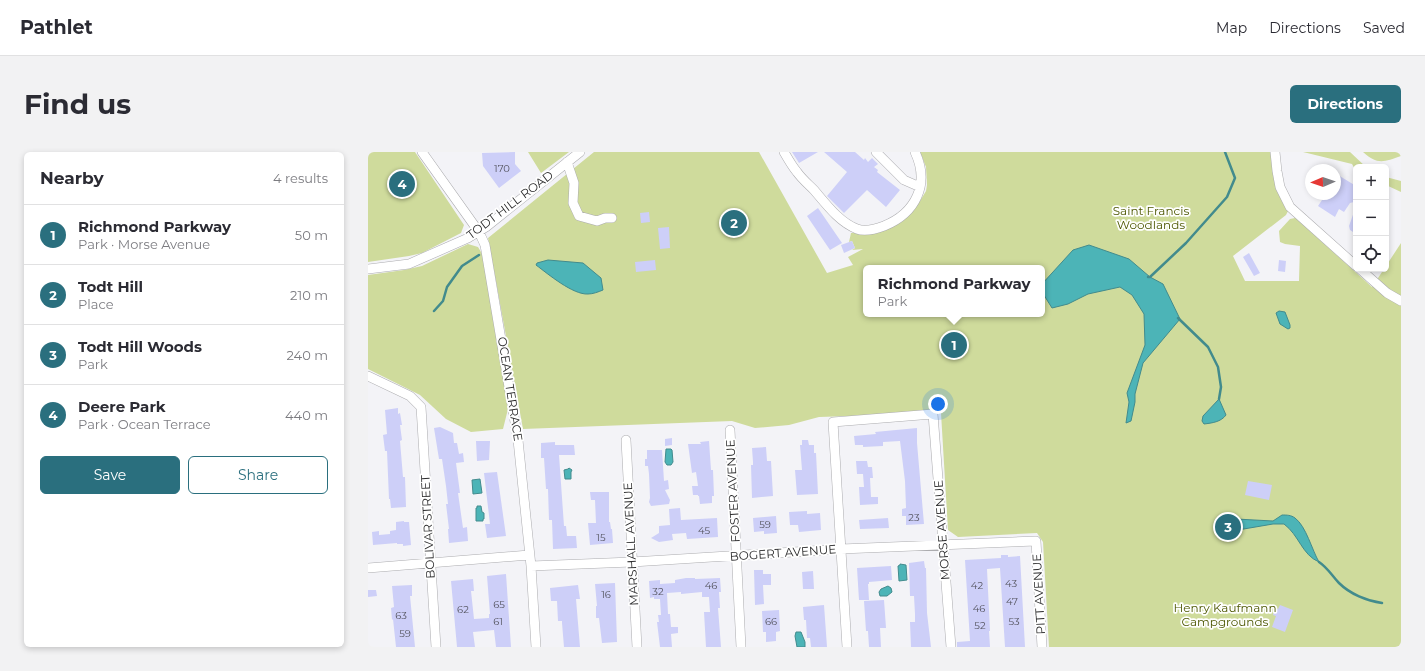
<!DOCTYPE html>
<meta charset="utf-8">
<style>
body{margin:0;font-family:Montserrat,sans-serif;background:#f2f2f3;color:#2b2b33}
.controls{position:absolute;right:12px;top:12px;display:grid;overflow:hidden;border-radius:6px;box-shadow:0 2px 6px #0003}
.controls button{width:36px;height:36px;display:grid;place-items:center;padding:0;border:0;border-bottom:1px solid #e1e1e2;background:#fff;color:#2b2b33;font:20px sans-serif}
.compass{position:absolute;left:937px;top:12px;width:36px;height:36px;border-radius:50%;background:#fff;box-shadow:0 2px 6px #0003;rotate:268deg}
.you{position:absolute;left:570px;top:252px;width:14px;height:14px;margin:-10px;border:3px solid #fff;border-radius:50%;background:#1a73e8;box-shadow:0 0 0 6px #1a73e833}
.badge{display:grid;place-items:center;width:26px;height:26px;border-radius:50%;background:#2a6f7e;color:#fff;font-size:13px;font-weight:700}
.pin{position:absolute;translate:-50% -50%;border:2px solid #fff;box-shadow:0 1px 4px #0006}
.popup{position:absolute;left:495px;top:113px;width:182px;height:52px;box-sizing:border-box;display:grid;place-content:center;border-radius:6px;background:#fff;filter:drop-shadow(0 1px 3px #0005);font-size:13px;white-space:nowrap;color:#7c7c81}
.popup b{font-size:15px;color:#2b2b33}
.popup::after{content:'';position:absolute;left:50%;top:100%;margin-left:-8px;border:8px solid transparent;border-top-color:#fff}
.list{margin:0;padding:0;list-style:none}
h2{display:flex;justify-content:space-between;align-items:center;height:52px;margin:0;padding:0 16px;font-size:17px}
h2 small{font-size:13px;font-weight:400;color:#7c7c81}
.list li{display:grid;grid-template-columns:26px 1fr auto;gap:12px;align-items:center;box-sizing:border-box;height:60px;padding:0 16px;border-top:1px solid #e1e1e2}
.list b{display:block;font-size:15px;white-space:nowrap}
.list p{margin:0;font-size:13px;white-space:nowrap;color:#7c7c81}
.list em{font-size:13px;font-style:normal;color:#7c7c81}
.actions{display:flex;gap:8px;padding:12px 16px}
.actions a{flex:1;padding:9px 0;border:1px solid #2a6f7e;border-radius:6px;text-align:center;font-size:14px;color:#2a6f7e}
.actions .main{background:#2a6f7e;color:#fff}
.icon{flex:none;width:22px;height:22px;fill:none;stroke:currentColor;stroke-width:2;stroke-linecap:round;stroke-linejoin:round}
.map{position:relative;flex:none;width:1033px;height:495px;overflow:hidden;border-radius:6px}
header{display:flex;align-items:center;gap:24px;box-sizing:border-box;height:56px;padding:0 20px;background:#fff;border-bottom:1px solid #e1e1e2}
header strong{font-size:19px}
nav{display:flex;gap:22px;margin-inline-start:auto;font-size:14px}
.intro{display:flex;align-items:center;justify-content:space-between;box-sizing:border-box;height:96px;padding:0 24px}
h1{margin:0;font-size:28px}
.button{padding:10px 18px;border-radius:6px;background:#2a6f7e;color:#fff;font-size:14px;font-weight:700}
main{display:flex;gap:24px;padding:0 24px}
aside{flex:1;background:#fff;border-radius:6px;box-shadow:0 2px 6px #0003}
.map>svg:first-child{display:block}
.green{fill:#cfdb9c;fill-rule:evenodd}
.water{fill:#4cb4b7;stroke:#428b8d}
.lines{fill:none;stroke-linecap:round;stroke-linejoin:round}
.stream{stroke:#428b8d;stroke-width:2.5}
.building{fill:#cdcff8}
.minor-casing{stroke:#acacaf;stroke-width:10}
.minor{stroke:#fff;stroke-width:9}
.labels{text-anchor:middle;stroke-width:3.5;stroke-linejoin:round;paint-order:stroke}
.number-label{font-size:10px;fill:#54545f}
.street-label{font-size:12px;fill:#2b2b2c;stroke:#fff}
.park-label{font-size:12px;fill:#4e5802;stroke:#fff}
</style>
<header>
<strong>Pathlet</strong>
<nav><a>Map</a><a>Directions</a><a>Saved</a></nav>
</header>
<div class="intro"><h1>Find us</h1><a class="button">Directions</a></div>
<main>
<aside>
<h2>Nearby<small>4 results</small></h2>
<ul class="list">
<li><span class="badge">1</span><div><b>Richmond Parkway</b><p>Park · Morse Avenue</p></div><em>50 m</em></li>
<li><span class="badge">2</span><div><b>Todt Hill</b><p>Place</p></div><em>210 m</em></li>
<li><span class="badge">3</span><div><b>Todt Hill Woods</b><p>Park</p></div><em>240 m</em></li>
<li><span class="badge">4</span><div><b>Deere Park</b><p>Park · Ocean Terrace</p></div><em>440 m</em></li>
</ul>
<div class="actions"><a class="main">Save</a><a>Share</a></div>
</aside>
<div class="map">
<svg width="1033" height="495" viewBox="0 0 1033 495">
<rect width="100%" height="100%" fill="#f3f3f7"/>
<!-- green -->
<path class="green" d="M0,0h47l49,73 -3,8 -39,20 -13,3 -41,6z
M160,0h41l-28,21z
M226,0h165l68,121 26,-8 -5,-8 15,-8 -11,1 3,-2 -3,-7 -3,1 2,-9h12l49,-22 8,-10 6,-10 1,-6 -1,-18 -6,-15h352l16,59 -2,4 -53,41 12,25h54l1,-35 -15,-2 -5,-2 -1,-11 11,-12 5,-1 5,2 10,11 62,56 12,-18h2v-3l15,-23v404h-352l-6,-105 -6,-9 -79,4 -10,-7 -7,-117 -122,4 -30,8 -34,3 -23,-7 -209,8 -35,-191zM498,116h176v46h-176z
M935,0h47l16,15h-10v4l-4,-7z
M995,0h38v4c-17,6 -24,9 -38,-4z
M1018,25l15,4v11l-15,-7z
M100,92l10,3 6,10 8,45 16,107 -5,20 -32,3 -25,-13 -26,-24 -52,-26v-94l36,-5 18,-4z"/>
<!-- water -->
<path class="water" d="M721,93l40,14 21,18 13,7 17,35 -37,44 -8,31v8l-4,19 -5,2 3,-21 -2,-9 18,-48 -1,-31 -12,-19 -12,-8 -32,7 -20,10 -16,4 -10,-16v-8l31,-34z
M180,108l35,3 18,15 2,12c-5,2 -10,4 -15,4 -15,1 -40,-20 -52,-29l1,-2z
M911,159l6,1 5,13v3l-2,1 -8,-5 -4,-11z
M851,247l7,16c-5,7 -14,8 -22,9l-2,-3 1,-5z
M298,297h5l1,1 1,12 -2,3h-4l-2,-3z
M201,316l3,2 -1,2v7h-6l-1,-9 4,-1z
M112,327l2,14 -9,1 -1,-14z
M109,354h4l1,6 2,1v6h-1v2h-7v-13h1z
M914,363c5,0 9,0 13,3 11,8 17,32 24,44 -17,-7 -20,-27 -35,-38h-11l-41,7c-7,-2 -11,-5 -9,-12l7,3 6,-3 37,2z
M532,412l6,1 1,15 -8,1 -1,-15 2,-1z
M520,434l3,2 1,4 -5,4h-7l-1,-4 2,-3z
M428,480h5l4,10v5h-8l-2,-11z"/>
<g class="lines">
<!-- stream -->
<path class="stream" d="M780,125h2l36,-34 41,-46 8,-19 -10,-26
M66,159l9,-10 4,-14 15,-21 17,-11
M810,166l30,29 10,20 3,20 -2,12
M951,410c9,6 13,14 20,21 11,11 28,18 43,20"/>
</g>
<!-- building -->
<path class="building" d="M147,0v12l6,7 -22,17 -16,-22 -1,-13z
M424,0h26l-19,11z
M456,0h31l9,8 1,-2 3,4 4,-4 6,6 -4,3 4,3 -1,2 23,18 -14,17 -19,-17 -23,23 -17,-17 20,-24z
M970,23l18,11v13l-2,3 -4,1 -6,9 -5,-3 -4,8 -17,-11 8,-12h9v-14z
M450,56l24,35 -12,7 -23,-34z
M987,57h1v25l-6,-4 -1,-4z
M281,60l1,10 -9,1 -1,-10z
M301,75l1,21 -10,1 -2,-21z
M484,89l3,7 -11,5 -3,-8z
M881,101l11,20 -6,3 -11,-19z
M287,108l1,10 -20,2 -1,-10z
M911,108l7,1 -1,11 -7,-1z
M30,256v6l2,-1 2,12h-2l2,15 -2,1 3,36h2l1,30 -15,1 -1,-9h-1l-2,-48h-2l-2,-16 4,-1 -2,-24z
M72,275l13,6 1,10h3l2,11 4,-1 1,9 -8,1 4,30h-2l5,35 4,-1 1,14 -19,2 -1,-14h1l-3,-25h2l-2,-18 -4,-27h-3l-5,-31z
M549,276v15l7,81 -18,1v-9h-4v-7l4,-1 -1,-27 -5,-40 -17,1v4l-20,1v-2h-8l-1,-9 22,-2 -1,-2z
M304,286v7l-7,1v-7z
M434,288h6l1,5h5v8h2l2,41 -21,1 -2,-25h7l-2,-25h2z
M108,289h14l-1,19 -12,1z
M341,289l2,29h2l1,26h-2v7l-12,1 -1,-8h-1v-1h-5l-1,-9h6l-2,-14 -4,1 -4,-29h13l-1,-2z
M187,290v3h19l1,10h-16l5,71h2l1,10h9l1,12 -24,1 -1,-29h-3l-1,-31h-2l-2,-31h-3v-15z
M398,295l1,14h4l2,35 -21,2 -1,-33h2v-3l-1,-14z
M279,298h15l2,31 4,-1 1,9 -4,1 5,10 -1,4 -18,2 -2,-4 1,-4 -1,-24 -1,-8h-3v-7h2z
M488,309h11l1,6h4l1,11h-3l1,19h7v7l-18,1 -1,-18h5l-1,-13h-6z
M129,320l9,64 -19,2 -2,-14h5l-6,-51z
M880,329l24,4 -3,15 -24,-5z
M222,340h19v30h1l1,7h1l1,14 -23,2 -2,-22h8l-1,-23h-4z
M312,356l1,12 36,-2 1,19 -31,2 -1,-6 -14,1 1,6 -14,2 -8,-4 8,-5v-7l11,-1 -1,-16z
M439,359v3l13,-1 1,17 -22,2 -1,-7h-8l-1,-13z
M408,364l1,17 -13,1v-3l-10,1 -1,-14z
M520,366l1,10 -29,1 -1,-9z
M36,369v1h5l2,23 -8,1v-2h-6v-1l-24,2 -1,-13 7,-1v4l11,-1v-3l6,-1v-8z
M633,403h7v2l12,-1 5,91h-20l-5,-79 -13,1 3,62h-1l1,16h-33v-5l13,-1 -5,-81 36,-2z
M556,409l1,7h1l1,45 4,34h-20l-1,-25h5v-8l-1,-18h-4l-1,-33z
M523,414l1,14 -23,2v2h-1l1,16h-10l-2,-32z
M386,418h9v4h8v11h-8l1,19 -9,1z
M445,419l1,18h-11l-1,-17z
M138,422l5,73h-15l-2,-17 -21,2 2,15h-18l-6,-66 22,-2 1,12h-3l3,28 15,-1v-4h1l-3,-38z
M318,426h9v1l25,-1 1,14h-2l1,16h-2l3,39h-15l-2,-35h6l-1,-15h-7v-5l-21,2v-2l-14,1 1,21h2l1,13h7v6l-7,1 1,13h-12l-3,-25h2l-1,-7h3l-1,-16h-6v-2l-4,1 -1,-17 11,-1v4l15,-1v-3z
M247,431l2,59 -15,1 -3,-25h-3v-12h1l-2,-22z
M44,433v11h-2l5,51h-19l-3,-28 -1,1 -1,-12 3,-1 -2,-21z
M210,433l2,14h-4l4,48h-16l-2,-24v-2h-4l-1,-20h-6l-1,-13z
M0,438h8l1,6 -9,1z
M516,448l2,28h-6l1,19h-12l-1,-16h-2l-2,-30z
M456,453l3,42h-16l-1,-9h-3l-1,-18h-2l-1,-13z
M912,453l13,5 -8,22 -13,-5 4,-11 -3,-1 2,-7 3,1z
M411,458l1,21 -4,1v9l-10,1v-10h-3l-1,-21z"/>
<g class="lines">
<defs>
<path id="minor" d="M54,0l57,80 6,13 33,195 13,126 5,81
M416,0c4,7 8,14 13,20 5,7 11,12 17,18 12,14 25,32 43,39 8,3 19,0 27,-3 32,-13 46,-42 31,-74
M508,0l28,28 16,7
M907,0l2,19 3,16 10,20 66,59
M199,10l7,21 -1,20 6,13 18,5 8,-3h7
M0,117l41,-5 59,-26 18,-11 94,-75
M992,117l27,24 14,8
M0,224l42,20 11,11 15,240
M362,278l11,217
M258,288l11,207
M163,414l101,-4 209,-13 195,-8 6,106
M0,416l161,-13
M479,495l-14,-225 100,-8 18,233"/>
</defs>
<!-- minor casing -->
<use href="#minor" class="minor-casing"/>
<!-- minor -->
<use href="#minor" class="minor"/>
</g>
<g class="labels">
<!-- number labels -->
<g class="number-label">
<text x="134" y="20">170</text>
<text x="546" y="369">23</text>
<text x="397" y="376">59</text>
<text x="336" y="382">45</text>
<text x="233" y="389">15</text>
<text x="643" y="435">43</text>
<text x="343" y="437">46</text>
<text x="609" y="437">42</text>
<text x="290" y="443">32</text>
<text x="238" y="446">16</text>
<text x="644" y="453">47</text>
<text x="131" y="456">65</text>
<text x="611" y="460">46</text>
<text x="95" y="461">62</text>
<text x="33" y="467">63</text>
<text x="130" y="473">61</text>
<text x="403" y="473">66</text>
<text x="646" y="473">53</text>
<text x="612" y="477">52</text>
<text x="37" y="485">59</text>
</g>
<!-- street labels -->
<g class="street-label">
<text transform="translate(142 53) rotate(-37)" y="4">TODT HILL ROAD</text>
<text transform="translate(142 237) rotate(81)" y="4">OCEAN TERRACE</text>
<text transform="translate(365 339) rotate(-93)" y="4">FOSTER AVENUE</text>
<text transform="translate(60 375) rotate(-93)" y="4">BOLIVAR STREET</text>
<text transform="translate(574 378) rotate(-94)" y="4">MORSE AVENUE</text>
<text transform="translate(263 392) rotate(-93)" y="4">MARSHALL AVENUE</text>
<text transform="translate(415 401) rotate(-4)" y="4">BOGERT AVENUE</text>
<text transform="translate(671 442) rotate(-93)" y="4">PITT AVENUE</text>
</g>
<!-- park labels -->
<g class="park-label">
<text x="783" y="63">Saint Francis<tspan x="783" dy="14">Woodlands</tspan></text>
<text x="857" y="460">Henry Kaufmann<tspan x="857" dy="14">Campgrounds</tspan></text>
</g>
</g>
</svg>
<div class="controls">
<button>+</button>
<button>−</button>
<button><svg class="icon" aria-label="locate" viewBox="0 0 24 24"><circle cx="12" cy="12" r="6"/><path d="M12 2v4M12 18v4M2 12h4M18 12h4"/></svg></button>
</div>
<svg class="compass" viewBox="-18 -18 36 36"><path d="M0-13l5 13h-10z" fill="#e53935"/><path d="M0 13l5-13h-10z" fill="#7c7c81"/></svg>
<div class="you"></div>
<div class="pin badge" style="left:586px;top:193px">1</div>
<div class="popup"><b>Richmond Parkway</b>Park</div>
<div class="pin badge" style="left:366px;top:71px">2</div>
<div class="pin badge" style="left:860px;top:375px">3</div>
<div class="pin badge" style="left:34px;top:32px">4</div>
</div>
</main>
